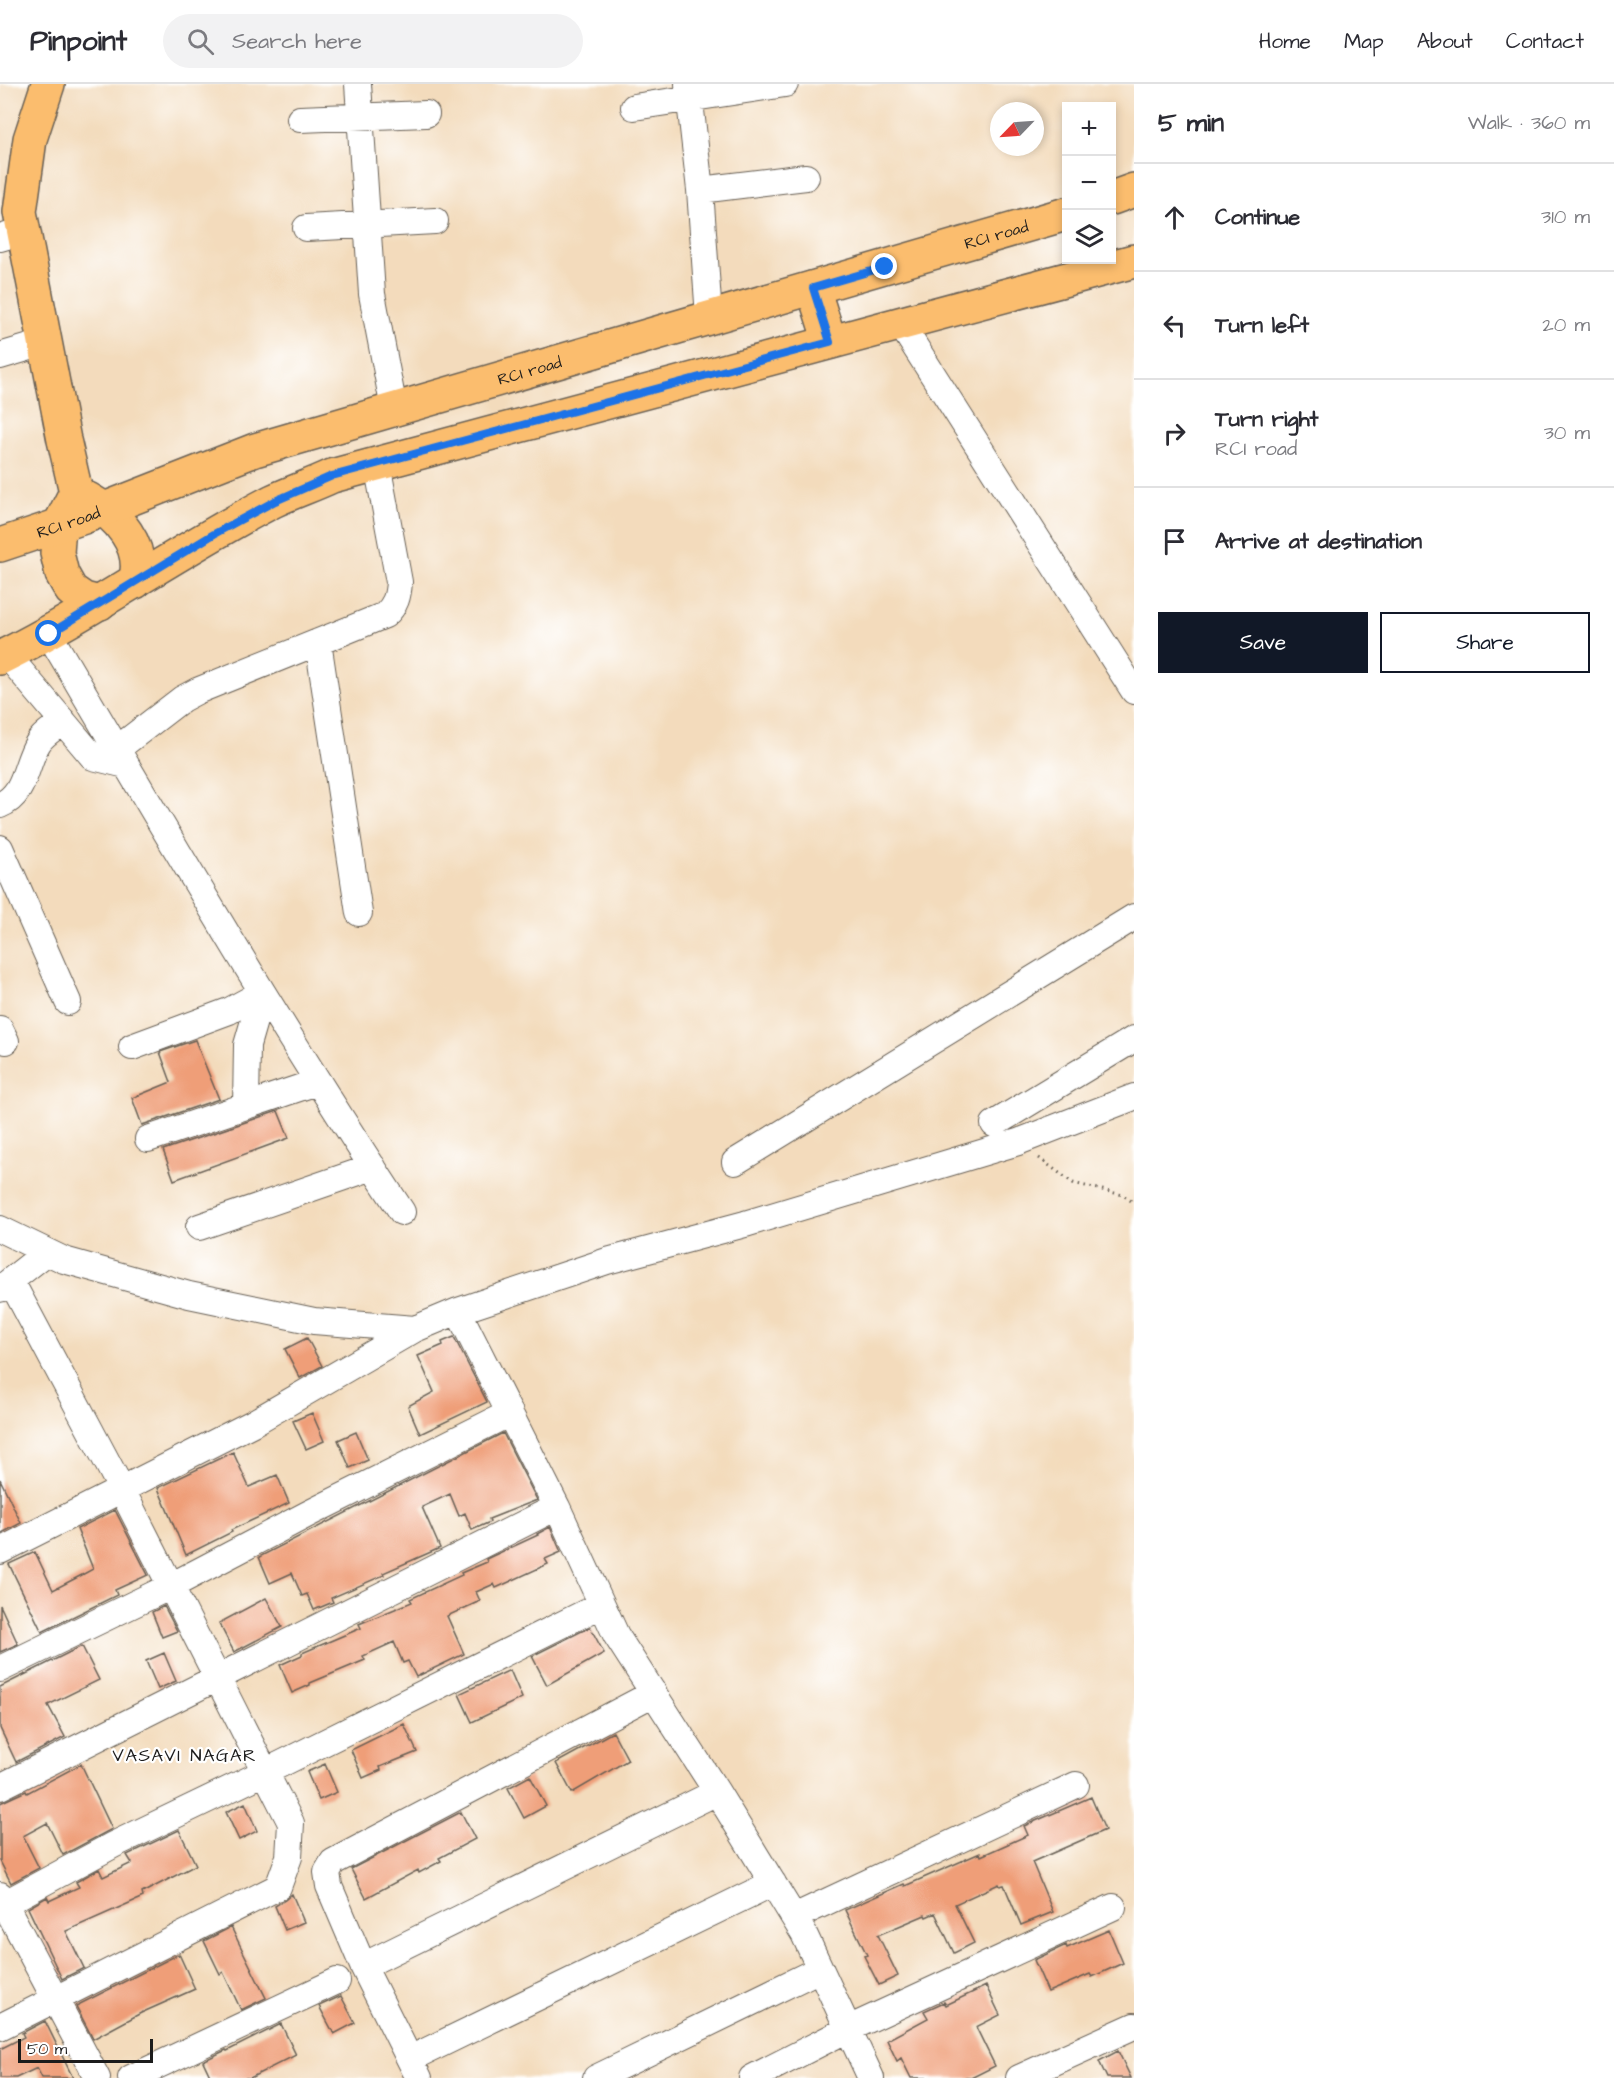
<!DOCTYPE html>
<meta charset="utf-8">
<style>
body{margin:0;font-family:"Architects Daughter",sans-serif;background:#f2f2f3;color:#2b2b33}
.controls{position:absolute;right:18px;top:18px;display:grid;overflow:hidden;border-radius:0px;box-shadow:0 3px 9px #0003}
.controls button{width:54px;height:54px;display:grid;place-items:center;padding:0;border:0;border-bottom:2px solid #e1e1e2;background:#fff;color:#2b2b33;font:30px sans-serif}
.compass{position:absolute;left:990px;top:18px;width:54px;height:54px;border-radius:50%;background:#fff;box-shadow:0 3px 9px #0003;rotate:245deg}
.scale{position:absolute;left:18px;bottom:15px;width:135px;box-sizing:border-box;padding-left:6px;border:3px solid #1c1c1c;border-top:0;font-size:16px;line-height:21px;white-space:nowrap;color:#1c1c1c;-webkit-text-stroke:4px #fff;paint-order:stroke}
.stop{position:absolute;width:18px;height:18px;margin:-14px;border:4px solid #1a73e8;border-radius:50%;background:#fff}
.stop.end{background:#1a73e8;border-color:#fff;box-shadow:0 2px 6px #0008}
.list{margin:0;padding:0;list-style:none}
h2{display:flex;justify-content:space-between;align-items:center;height:78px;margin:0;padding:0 24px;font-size:26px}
h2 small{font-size:20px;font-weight:400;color:#7c7c81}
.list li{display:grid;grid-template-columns:39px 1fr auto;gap:18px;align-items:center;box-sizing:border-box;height:108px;padding:0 24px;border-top:2px solid #e1e1e2}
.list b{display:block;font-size:22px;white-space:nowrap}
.list p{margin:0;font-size:20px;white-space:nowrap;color:#7c7c81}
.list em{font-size:20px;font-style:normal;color:#7c7c81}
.actions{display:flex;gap:12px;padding:18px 24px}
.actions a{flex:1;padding:14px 0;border:2px solid #111827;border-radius:0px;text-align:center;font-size:21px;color:#111827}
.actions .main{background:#111827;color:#fff}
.icon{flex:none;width:33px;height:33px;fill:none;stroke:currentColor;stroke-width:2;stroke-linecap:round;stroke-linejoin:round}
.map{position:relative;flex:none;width:1134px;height:1994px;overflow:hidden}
header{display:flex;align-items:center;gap:36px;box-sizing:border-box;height:84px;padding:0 30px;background:#fff;border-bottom:2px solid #e1e1e2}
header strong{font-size:28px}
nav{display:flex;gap:33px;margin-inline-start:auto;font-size:21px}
.search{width:420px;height:54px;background:#f2f2f3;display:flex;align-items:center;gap:15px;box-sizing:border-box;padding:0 21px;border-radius:33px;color:#7c7c81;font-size:22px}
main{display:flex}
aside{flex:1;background:#fff}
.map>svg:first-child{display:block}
.building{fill:#ef9e78}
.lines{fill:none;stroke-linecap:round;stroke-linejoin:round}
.minor-casing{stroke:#675f54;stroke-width:28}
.major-casing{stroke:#675f54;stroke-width:36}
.path{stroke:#675f54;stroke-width:3;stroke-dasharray:1.5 4.5;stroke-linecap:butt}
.minor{stroke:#fff;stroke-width:26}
.major{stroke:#fbbd6e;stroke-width:33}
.route{stroke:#1a73e8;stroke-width:8}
.labels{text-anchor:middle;stroke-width:4.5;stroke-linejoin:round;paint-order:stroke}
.street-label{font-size:16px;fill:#1c1c1c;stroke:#fff}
.neighbourhood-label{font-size:18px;letter-spacing:1.5px;fill:#1c1c1c;stroke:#fff}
</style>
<header>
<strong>Pinpoint</strong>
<div class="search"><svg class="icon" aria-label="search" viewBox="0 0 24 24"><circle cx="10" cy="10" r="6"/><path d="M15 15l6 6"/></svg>Search here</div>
<nav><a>Home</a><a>Map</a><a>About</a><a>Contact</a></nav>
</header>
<main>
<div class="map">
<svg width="1134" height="1994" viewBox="0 0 1134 1994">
<rect width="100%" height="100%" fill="#fff"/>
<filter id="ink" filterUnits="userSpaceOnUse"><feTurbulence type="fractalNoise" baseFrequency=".0167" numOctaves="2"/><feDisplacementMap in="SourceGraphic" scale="12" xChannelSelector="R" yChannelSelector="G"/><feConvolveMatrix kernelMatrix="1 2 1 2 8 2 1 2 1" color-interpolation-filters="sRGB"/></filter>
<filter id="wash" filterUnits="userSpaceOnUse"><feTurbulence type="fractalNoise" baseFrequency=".008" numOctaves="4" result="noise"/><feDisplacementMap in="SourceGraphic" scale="24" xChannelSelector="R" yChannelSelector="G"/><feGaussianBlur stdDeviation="1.35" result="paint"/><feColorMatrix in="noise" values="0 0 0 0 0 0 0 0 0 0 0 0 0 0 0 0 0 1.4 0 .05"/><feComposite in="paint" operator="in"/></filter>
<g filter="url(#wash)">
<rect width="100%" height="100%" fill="#f3dbbc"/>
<g id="blocks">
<!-- building -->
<path class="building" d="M195,956l24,59 -77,26 -10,-27 39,-16 -11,-30z
M278,1027l11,27 -115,42 -11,-30z
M454,1253l33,65 -67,32 -12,-28 26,-14 -16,-36 25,-11 -1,-3z
M307,1254l15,28 -22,12 -15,-29z
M312,1329l12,28 -18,8 -13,-28z
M356,1348l12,28 -18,8 -12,-28z
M503,1349l34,67 -48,19 1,3 -18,8 -7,-17 -6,3 -9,-22 -28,13 18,41 -57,25 1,2 -53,23 2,4 -19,8 -7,-16 -5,2 -10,-23 -22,10 -11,-26z
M233,1368l16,35 28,-12 12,28 -58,27 1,2 -46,23 -28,-67z
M0,1395l21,44 -21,11z
M115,1426l33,65 -33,15 2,5 -75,37 -33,-68 26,-12 18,38 27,-14 13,-7 -16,-40z
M550,1443l11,25 -16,7 3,5 -52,24 -2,-4 -18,8 4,9 -33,15 17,38 -48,23 -8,-16 -5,2 -9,-21 -31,14 2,4 -55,23v2l-18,8 -12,-28 22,-10v-2l59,-25 -2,-4 53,-22 -2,-3 52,-24 -1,-2 26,-11 -1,-3 52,-24 -1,-1z
M266,1514l16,29 -48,25 -15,-29z
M0,1521l18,39 -18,8z
M164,1522l13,25 -15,6 -10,-25z
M590,1543l14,26 -57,32 -15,-29z
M82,1562l17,34 -51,25 17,32 -49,25 -16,-34v-41z
M164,1569l12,28 -18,8 -12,-28z
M510,1586l12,28 -50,24 -13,-28z
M404,1640l13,28 -37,15 1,3 -18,8 -12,-28z
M613,1648l15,28 -56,33 -16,-30z
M81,1680l31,65 -49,26 -16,-32 -24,13 16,32 -28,15 -11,-22v-58l26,-12 1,2z
M325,1680l12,28 -18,8 -12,-28z
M530,1692l16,30 -22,12 -16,-30z
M1091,1713l14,33 -73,32 21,50 -32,13 -17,-40 -4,1 -1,-2 -44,20 19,39 -20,10 -19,-40 -9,4 -1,-2 -47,20 20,41 -19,9 -15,-29 3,-1 -22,-45 59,-26 1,2 75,-33 1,3 47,-21 -4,-9z
M245,1719l12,28 -18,9 -13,-28z
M461,1728l14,27 -36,19 2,3 -22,12 -1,-3 -52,28 -15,-29z
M179,1746l17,35 -54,28 1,4 -77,34 18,37 -22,11 -34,-71 19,-11 2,4 30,-14 -3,-5 23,-13 4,8 29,-14 -5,-8z
M292,1810l12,28 -19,8 -10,-24 10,-6z
M231,1843l35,71 -25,12 -18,-38 -3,2 -16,-33z
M1109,1846l14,33 -31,14 -2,-3 -42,18 -14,-32 32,-15 1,3z
M179,1870l16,35 -54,24 -48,26 -17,-33z
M986,1902l14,29 -24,12 19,39 -24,12h-60l-10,-20 -4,3 -10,-21 41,-22 -4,-7 20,-9 2,3z
M341,1912l14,27 -21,11 -15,-28z
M45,1937l28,57h-31l-5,-10 -21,10h-16v-29l24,-12 -2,-4z
M281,1940l15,31 -46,23h-39l-8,-17 23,-11 1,1z
M1118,1967l13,27h-24l-8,-17z"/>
</g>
</g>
<g filter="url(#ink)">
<use href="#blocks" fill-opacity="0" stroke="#675f54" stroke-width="1.5"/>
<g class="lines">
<defs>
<path id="minor" d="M358,0l14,210 22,115
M688,0l12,106 9,127
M634,23l151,-23
M300,35l126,-5
M700,106l106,-13
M306,144l129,-7
M0,154l24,-7
M900,239l234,368
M0,272l47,-14
M49,550c115,195 228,389 353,578
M318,558l41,271
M7,571l86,102 33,8
M117,665l65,-50 15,-8 188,-76c11,-10 13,-19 14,-33l-22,-118
M0,721c26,-10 25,-42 38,-62 5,-9 17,-15 25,-22
M0,764l68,154
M0,945l6,12
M132,963l97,-36 33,-18
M246,1022l1,-61 15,-52
M994,1040l140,-85
M148,1055l169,-57
M735,1078l399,-245
M199,1143l174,-60
M0,1145l64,31 125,35 125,26 101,8 43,-18 149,-50 138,-37 273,-82 116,-45
M0,1205l47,-37
M458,1227l99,196 59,128 101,157 87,142 67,144
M0,1467l253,-128 162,-94
M0,1585l171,-83 137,-72 202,-101
M0,1703l557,-280
M0,1811l97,183
M0,1822l113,-61 152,-73 336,-167
M794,1833l282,-132
M363,1882l354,-174
M0,1943l278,-140 11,-30 2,-34 -169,-333 -111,-209
M410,1975l363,-176
M131,1994l206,-97
M419,1994l-56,-112 -34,-80 -2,-14 6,-10 321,-169
M596,1994l224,-109
M752,1994l96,-49 265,-122
M1019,1994l115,-52"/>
<g id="major">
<path d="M48,0l-18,55 -10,73 44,228 12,52 -17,34 -2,27 5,21 9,16 13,9 16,4"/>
<path d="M1112,114l22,-8"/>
<path d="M813,204l17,54"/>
<path d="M88,415c29,16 58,47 47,83"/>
<path id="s1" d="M0,461l84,-28 171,-67 811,-236"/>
<path d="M0,574c94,-47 180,-109 273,-157 19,-9 40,-16 59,-25l802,-215"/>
</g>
</defs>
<!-- minor casing -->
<use href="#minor" class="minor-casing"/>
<!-- major casing -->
<use href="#major" class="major-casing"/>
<!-- path -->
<path class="path" d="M1039,1074l34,25 50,12 11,8"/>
<!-- minor -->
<use href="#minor" class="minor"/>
<!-- major -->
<use href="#major" class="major"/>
</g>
</g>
<g class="lines" filter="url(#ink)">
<!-- route -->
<path class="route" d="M49,550l165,-100 61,-33 57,-25 498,-134 -17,-54 72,-21"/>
</g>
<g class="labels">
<!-- street labels -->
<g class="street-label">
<text dy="6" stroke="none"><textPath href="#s1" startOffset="1044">RCI road</textPath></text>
<text dy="6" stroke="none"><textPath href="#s1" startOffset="558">RCI road</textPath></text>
<text dy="6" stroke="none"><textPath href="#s1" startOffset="72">RCI road</textPath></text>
</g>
<!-- neighbourhood labels -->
<g class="neighbourhood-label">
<text x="185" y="1677">VASAVI NAGAR</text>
</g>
</g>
</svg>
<div class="controls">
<button>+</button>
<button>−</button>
<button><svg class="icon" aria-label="layers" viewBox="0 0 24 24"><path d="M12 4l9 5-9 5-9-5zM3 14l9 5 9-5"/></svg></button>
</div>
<svg class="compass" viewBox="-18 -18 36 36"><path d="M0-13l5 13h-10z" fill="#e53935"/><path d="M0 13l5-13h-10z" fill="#7c7c81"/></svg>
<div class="scale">50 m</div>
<div class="stop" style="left:49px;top:550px"></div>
<div class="stop end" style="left:885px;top:183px"></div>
</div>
<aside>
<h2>5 min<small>Walk · 360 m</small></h2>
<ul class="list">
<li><svg class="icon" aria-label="ahead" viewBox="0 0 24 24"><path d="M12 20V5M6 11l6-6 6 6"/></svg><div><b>Continue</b></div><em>310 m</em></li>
<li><svg class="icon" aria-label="left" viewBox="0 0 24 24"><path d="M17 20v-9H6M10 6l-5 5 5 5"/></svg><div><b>Turn left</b></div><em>20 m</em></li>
<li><svg class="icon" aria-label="right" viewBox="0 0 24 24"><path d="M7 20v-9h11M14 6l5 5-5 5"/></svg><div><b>Turn right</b><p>RCI road</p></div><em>30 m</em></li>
<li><svg class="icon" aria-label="arrive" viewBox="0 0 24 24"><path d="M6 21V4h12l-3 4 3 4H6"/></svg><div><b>Arrive at destination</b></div></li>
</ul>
<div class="actions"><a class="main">Save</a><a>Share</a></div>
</aside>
</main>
